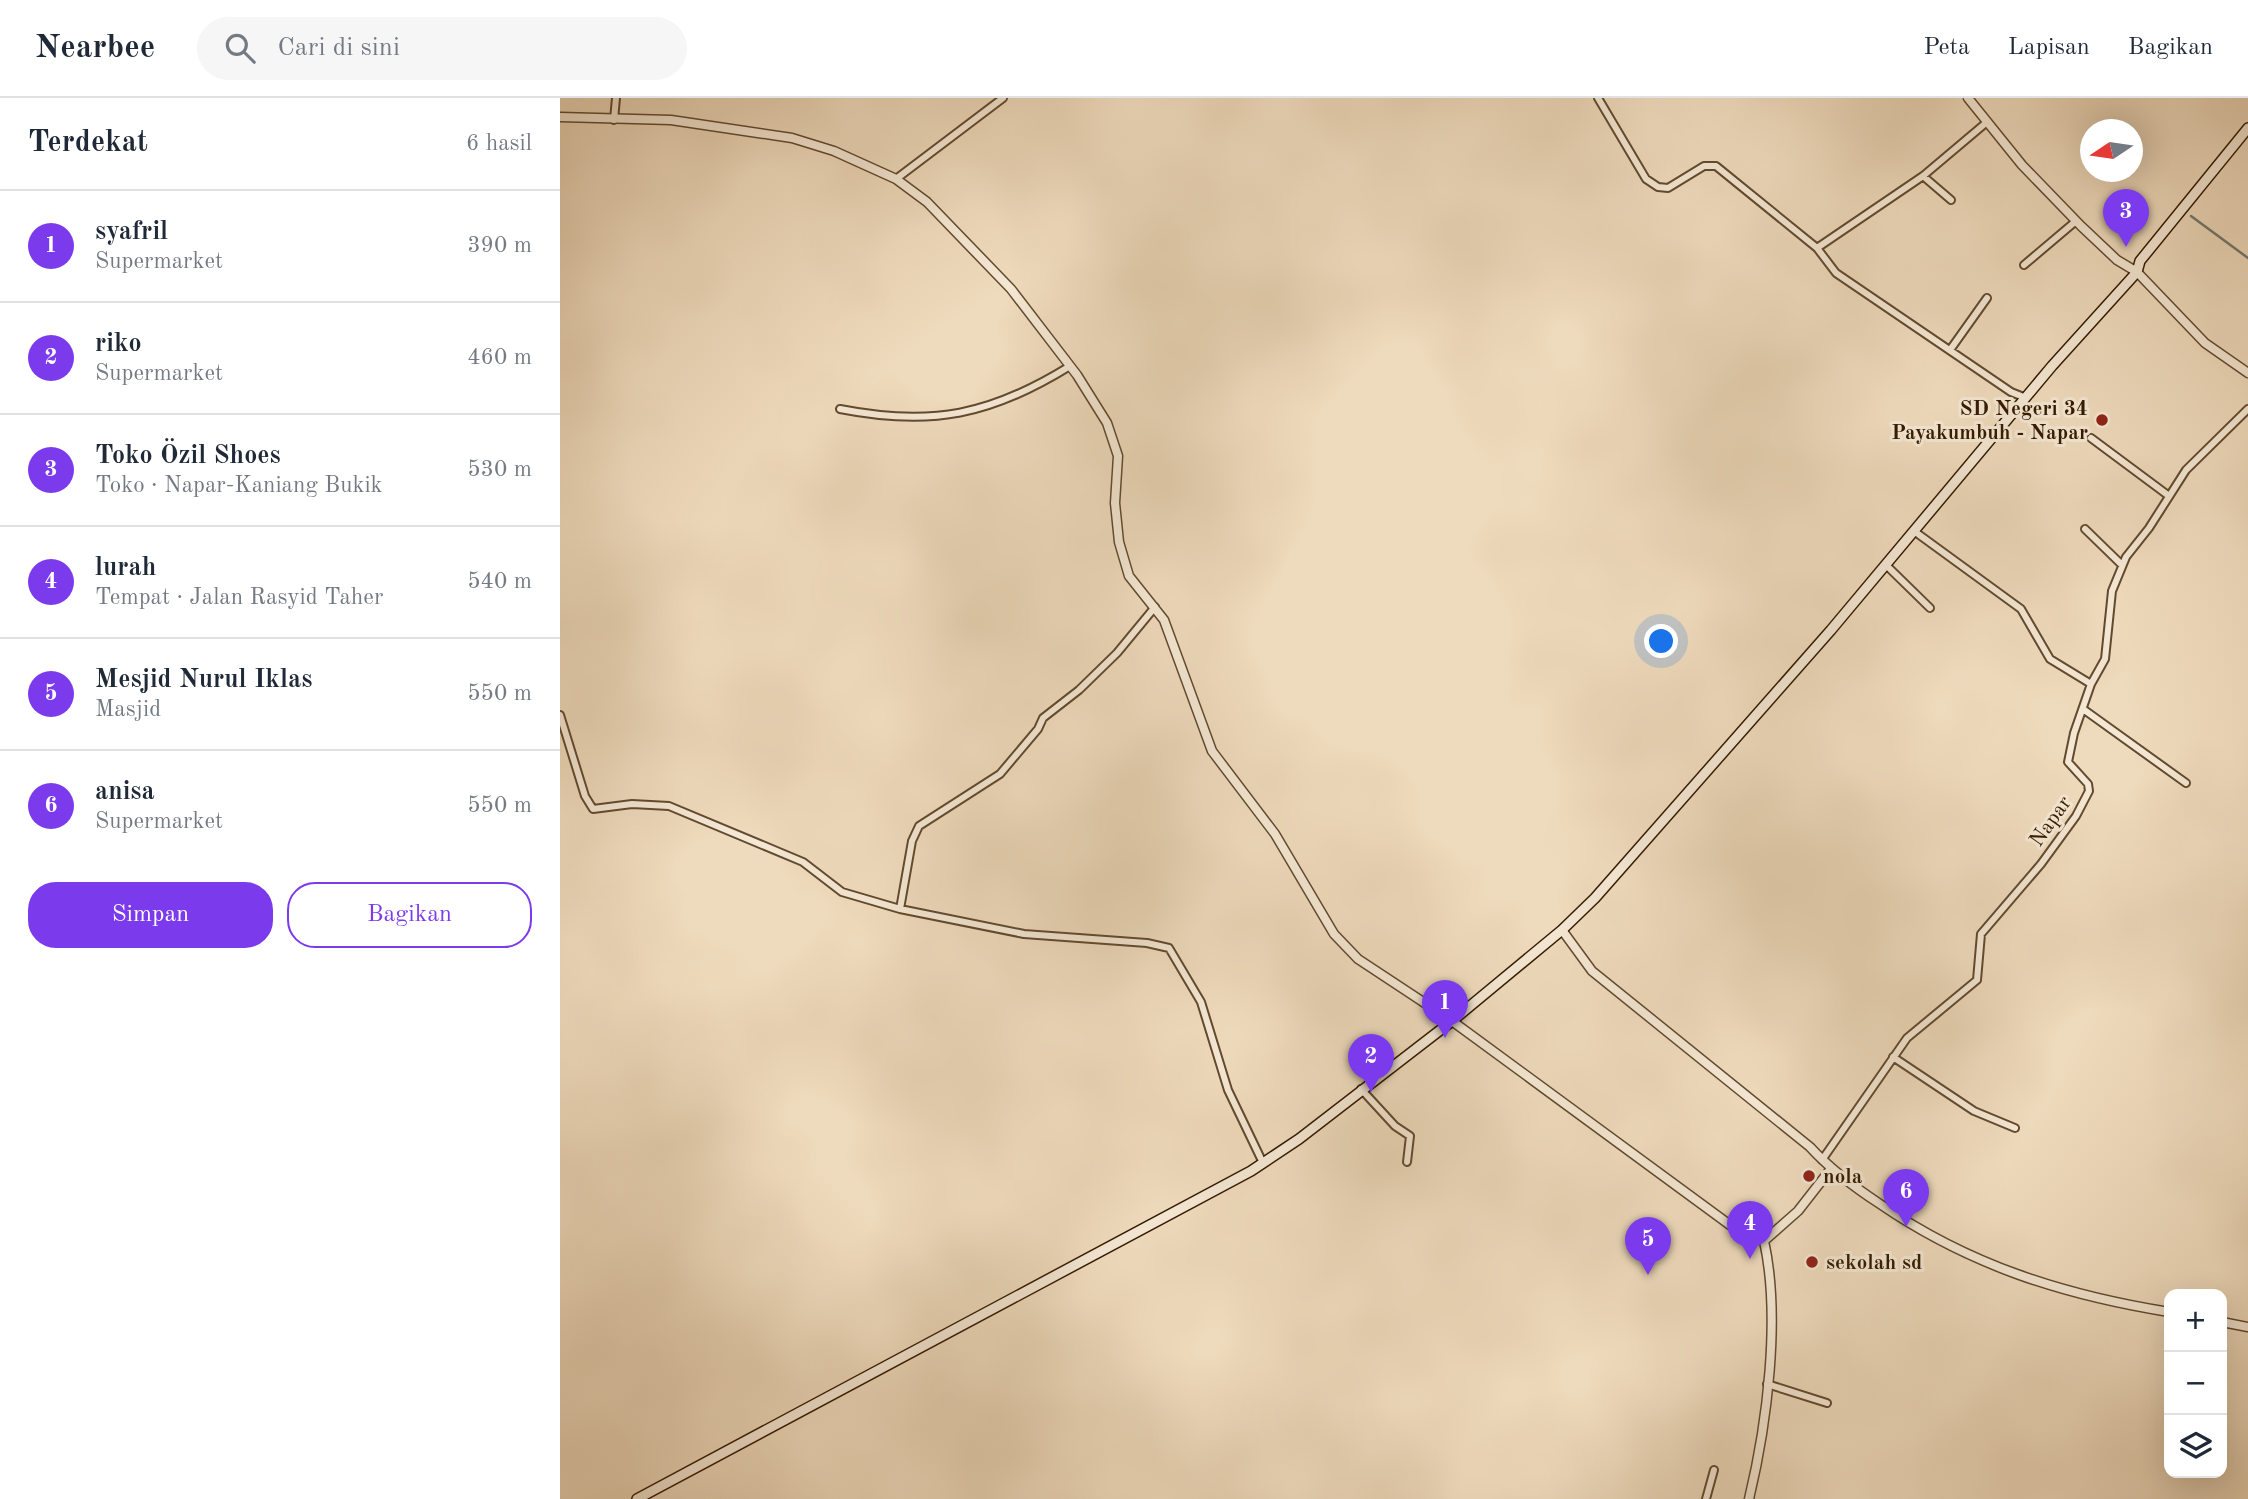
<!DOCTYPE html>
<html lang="id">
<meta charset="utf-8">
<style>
body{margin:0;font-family:"Old Standard TT",serif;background:#f6f6f7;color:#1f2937}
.controls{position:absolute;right:21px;bottom:21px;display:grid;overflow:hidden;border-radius:14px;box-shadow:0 7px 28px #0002}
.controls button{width:63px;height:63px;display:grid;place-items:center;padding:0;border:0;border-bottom:2px solid #e0e1e3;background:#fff;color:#1f2937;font:35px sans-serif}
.compass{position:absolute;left:1520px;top:21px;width:63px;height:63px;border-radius:50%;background:#fff;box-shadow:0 7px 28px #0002;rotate:257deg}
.you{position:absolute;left:1102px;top:544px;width:24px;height:24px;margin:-18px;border:5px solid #fff;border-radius:50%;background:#1a73e8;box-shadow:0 0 0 10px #1a73e833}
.badge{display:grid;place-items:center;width:46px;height:46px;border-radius:50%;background:#7c3aed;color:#fff;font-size:23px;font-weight:700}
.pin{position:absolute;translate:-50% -58px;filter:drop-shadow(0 2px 4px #0008)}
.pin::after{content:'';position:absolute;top:37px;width:24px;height:21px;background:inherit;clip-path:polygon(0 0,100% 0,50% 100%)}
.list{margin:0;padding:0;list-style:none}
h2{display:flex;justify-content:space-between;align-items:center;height:91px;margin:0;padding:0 28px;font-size:30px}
h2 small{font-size:23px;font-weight:400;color:#747a83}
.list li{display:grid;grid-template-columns:46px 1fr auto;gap:21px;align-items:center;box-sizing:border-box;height:112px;padding:0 28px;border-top:2px solid #e0e1e3}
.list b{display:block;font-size:26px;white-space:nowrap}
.list p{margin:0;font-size:23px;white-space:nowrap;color:#747a83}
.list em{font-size:23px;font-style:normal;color:#747a83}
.actions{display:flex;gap:14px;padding:21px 28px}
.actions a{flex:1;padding:16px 0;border:2px solid #7c3aed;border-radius:28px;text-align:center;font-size:24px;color:#7c3aed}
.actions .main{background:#7c3aed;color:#fff}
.icon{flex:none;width:38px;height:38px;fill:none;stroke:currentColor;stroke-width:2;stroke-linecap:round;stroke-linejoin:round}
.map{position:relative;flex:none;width:1688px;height:1401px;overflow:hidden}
header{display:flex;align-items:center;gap:42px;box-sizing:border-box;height:98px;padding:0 35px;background:#fff;border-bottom:2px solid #e0e1e3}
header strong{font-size:33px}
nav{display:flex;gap:38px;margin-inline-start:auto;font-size:24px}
.search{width:490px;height:63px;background:#f6f6f7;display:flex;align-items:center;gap:18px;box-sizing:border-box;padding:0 24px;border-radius:38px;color:#747a83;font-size:26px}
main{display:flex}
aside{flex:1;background:#fff}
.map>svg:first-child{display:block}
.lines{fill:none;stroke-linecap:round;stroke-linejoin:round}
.stream{stroke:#747970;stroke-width:2.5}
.minor-casing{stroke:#624a2f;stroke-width:10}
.tertiary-casing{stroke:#624a2f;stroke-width:11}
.secondary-casing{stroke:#341a00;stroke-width:12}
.minor{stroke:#f4e7d3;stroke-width:6}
.tertiary{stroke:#f4e7d3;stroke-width:8}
.secondary{stroke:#f4e7d3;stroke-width:9}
.poi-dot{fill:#8f2418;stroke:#f4e7d3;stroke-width:2.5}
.labels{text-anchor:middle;stroke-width:6;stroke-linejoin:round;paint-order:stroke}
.poi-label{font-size:21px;font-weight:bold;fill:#341a00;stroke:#f4e7d3;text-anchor:start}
.street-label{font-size:21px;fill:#341a00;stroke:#f4e7d3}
</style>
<header>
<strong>Nearbee</strong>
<div class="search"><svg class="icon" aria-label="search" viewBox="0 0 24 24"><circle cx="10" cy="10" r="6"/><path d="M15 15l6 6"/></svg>Cari di sini</div>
<nav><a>Peta</a><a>Lapisan</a><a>Bagikan</a></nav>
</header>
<main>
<aside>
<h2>Terdekat<small>6 hasil</small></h2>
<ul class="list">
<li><span class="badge">1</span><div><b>syafril</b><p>Supermarket</p></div><em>390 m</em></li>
<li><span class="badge">2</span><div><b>riko</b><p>Supermarket</p></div><em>460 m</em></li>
<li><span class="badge">3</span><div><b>Toko Özil Shoes</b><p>Toko · Napar-Kaniang Bukik</p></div><em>530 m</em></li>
<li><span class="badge">4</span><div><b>lurah</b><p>Tempat · Jalan Rasyid Taher</p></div><em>540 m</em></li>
<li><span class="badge">5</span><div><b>Mesjid Nurul Iklas</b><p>Masjid</p></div><em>550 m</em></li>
<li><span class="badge">6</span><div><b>anisa</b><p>Supermarket</p></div><em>550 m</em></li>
</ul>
<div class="actions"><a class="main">Simpan</a><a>Bagikan</a></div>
</aside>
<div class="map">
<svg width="1688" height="1401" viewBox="0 0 1688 1401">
<rect width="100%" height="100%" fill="#eedabc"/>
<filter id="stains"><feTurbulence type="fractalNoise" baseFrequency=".00286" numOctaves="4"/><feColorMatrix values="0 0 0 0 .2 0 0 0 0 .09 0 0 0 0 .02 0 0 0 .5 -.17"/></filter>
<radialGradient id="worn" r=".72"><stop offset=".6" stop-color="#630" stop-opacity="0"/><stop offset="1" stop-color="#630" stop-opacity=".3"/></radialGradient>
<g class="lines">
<!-- stream -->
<path class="stream" d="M1631,118l57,42"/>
<defs>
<path id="minor" d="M1038,0l48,81 12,8 10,1 36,-22h12l101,82 19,25 175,119 15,6
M54,22l2,-22
M1363,78l28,24
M336,81l107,-81
M1257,150l106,-72 64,-54
M1464,167l52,-44
M1390,252l37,-52
M280,311c92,18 151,6 230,-43
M1531,340l78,58
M1525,431l37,36
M1354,433l107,78 29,50 41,25
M1326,467l44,43
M1523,611l103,74
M0,617l25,81 8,13 39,-5 37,2 134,56 39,30 58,17 124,25 123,9 22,5 32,54 27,88 35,73
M340,811l12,-68 7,-15 81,-52 38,-45 5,-11 36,-28 38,-37 38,-46
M1333,959l81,54 41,17
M801,991l34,37 15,10 -3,26
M1262,1062l85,-122 70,-58 4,-46 60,-70 35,-48 13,-25 -1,-7 -20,-22 6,-29 17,-49 14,-25 7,-68 14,-34 23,-29 37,-58 62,-61
M1207,1286l60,19
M1146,1401l8,-29"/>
<path id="tertiary" d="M1408,0l54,67 59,61 36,34 20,12 68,71 43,30
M0,19l111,3 121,18 42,13 62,28 31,23 84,87 66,86 30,48 11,33 -3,47 4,39 10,34 35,44 48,131 63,83 59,100 24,25 94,62 278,204 34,16
M1002,832l30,41 218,176c21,23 44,40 70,57 89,61 183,91 289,108
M1204,1143l34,-30 32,-41
M1662,1224l26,5
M1189,1401c18,-75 32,-182 15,-258"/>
<path id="secondary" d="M77,1401l614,-328 48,-32 153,-118 110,-91 33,-32 236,-268 221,-264 85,-94 3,-11 108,-133"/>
</defs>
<!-- minor casing -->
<use href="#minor" class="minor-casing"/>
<!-- tertiary casing -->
<use href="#tertiary" class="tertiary-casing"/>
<!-- secondary casing -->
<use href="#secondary" class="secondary-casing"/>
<!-- minor -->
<use href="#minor" class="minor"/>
<!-- tertiary -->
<use href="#tertiary" class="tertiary"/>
<!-- secondary -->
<use href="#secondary" class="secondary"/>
</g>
<!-- markers -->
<g class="poi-dot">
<circle cx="1542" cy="322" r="7"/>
<circle cx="1249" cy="1078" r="7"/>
<circle cx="1252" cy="1164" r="7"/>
</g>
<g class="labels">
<!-- poi labels -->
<g class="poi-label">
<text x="1528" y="317" text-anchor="end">SD Negeri 34<tspan x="1528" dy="24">Payakumbuh - Napar</tspan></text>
<text x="1263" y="1085">nola</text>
<text x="1266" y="1171">sekolah sd</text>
</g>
<!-- street labels -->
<g class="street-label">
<text transform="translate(1490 723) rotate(-55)" y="7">Napar</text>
</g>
</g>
<rect width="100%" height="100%" filter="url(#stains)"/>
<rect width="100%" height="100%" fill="url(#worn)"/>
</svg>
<div class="controls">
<button>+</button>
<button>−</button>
<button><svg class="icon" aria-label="layers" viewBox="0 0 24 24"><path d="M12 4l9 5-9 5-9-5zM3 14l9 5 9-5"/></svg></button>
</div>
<svg class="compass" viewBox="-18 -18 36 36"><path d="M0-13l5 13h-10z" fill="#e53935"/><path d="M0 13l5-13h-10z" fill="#747a83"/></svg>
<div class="you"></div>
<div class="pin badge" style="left:885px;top:940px">1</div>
<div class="pin badge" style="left:811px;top:994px">2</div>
<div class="pin badge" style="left:1566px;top:149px">3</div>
<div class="pin badge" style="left:1190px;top:1161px">4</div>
<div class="pin badge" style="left:1088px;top:1177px">5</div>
<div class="pin badge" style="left:1346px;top:1129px">6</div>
</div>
</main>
